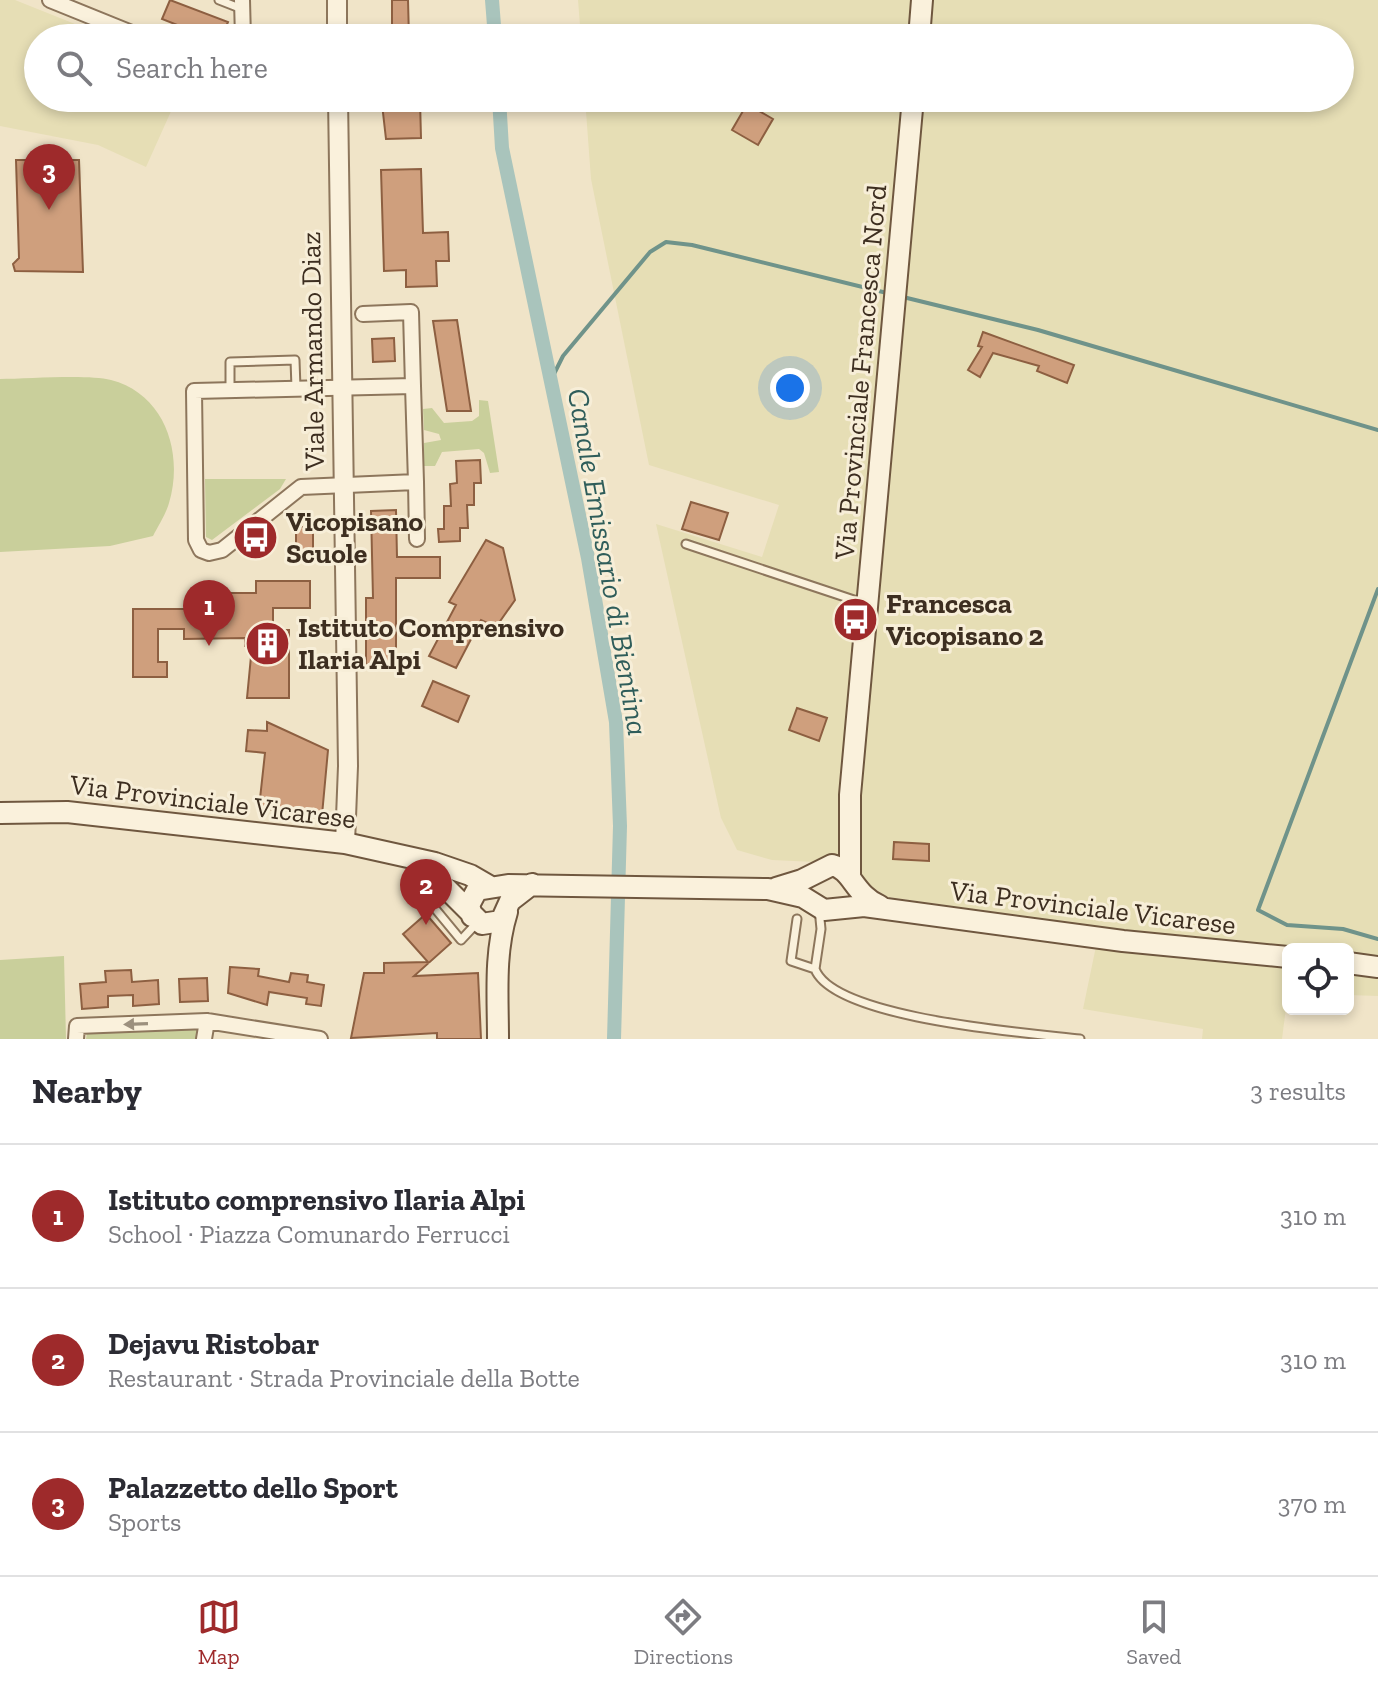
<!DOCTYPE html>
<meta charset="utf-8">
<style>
body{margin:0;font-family:"Zilla Slab",serif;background:#f2f2f3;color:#2b2b33}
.controls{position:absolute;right:24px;bottom:24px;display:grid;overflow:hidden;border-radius:12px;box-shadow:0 4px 12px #0003}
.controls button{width:72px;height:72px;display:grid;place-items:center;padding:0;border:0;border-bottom:2px solid #e1e1e2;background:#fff;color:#2b2b33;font:40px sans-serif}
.you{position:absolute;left:790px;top:388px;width:28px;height:28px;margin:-20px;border:6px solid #fff;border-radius:50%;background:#1a73e8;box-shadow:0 0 0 12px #1a73e833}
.badge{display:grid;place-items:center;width:52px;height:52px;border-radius:50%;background:#9e2a2b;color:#fff;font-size:26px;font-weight:700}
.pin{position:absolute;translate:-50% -66px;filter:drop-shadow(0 2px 4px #0008)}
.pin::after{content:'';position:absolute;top:42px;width:28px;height:24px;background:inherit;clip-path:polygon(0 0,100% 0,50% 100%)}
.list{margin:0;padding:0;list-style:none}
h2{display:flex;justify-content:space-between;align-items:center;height:104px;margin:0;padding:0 32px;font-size:34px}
h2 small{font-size:26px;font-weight:400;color:#7c7c81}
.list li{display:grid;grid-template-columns:52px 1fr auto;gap:24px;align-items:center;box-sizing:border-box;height:144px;padding:0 32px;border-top:2px solid #e1e1e2}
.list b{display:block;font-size:30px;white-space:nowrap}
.list p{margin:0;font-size:26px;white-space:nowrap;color:#7c7c81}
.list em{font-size:26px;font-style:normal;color:#7c7c81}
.icon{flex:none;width:44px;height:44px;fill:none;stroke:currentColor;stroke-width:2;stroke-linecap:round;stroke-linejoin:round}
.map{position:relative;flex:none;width:1378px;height:1039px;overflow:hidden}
.search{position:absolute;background:#fff;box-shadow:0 4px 12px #0003;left:24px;right:24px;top:24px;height:88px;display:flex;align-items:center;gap:20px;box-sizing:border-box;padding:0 28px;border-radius:44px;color:#7c7c81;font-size:30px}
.sheet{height:536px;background:#fff}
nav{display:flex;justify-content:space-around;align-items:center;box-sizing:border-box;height:112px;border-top:2px solid #e1e1e2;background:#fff;font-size:22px;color:#7c7c81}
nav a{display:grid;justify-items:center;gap:4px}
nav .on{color:#9e2a2b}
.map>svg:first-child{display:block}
.farmland{fill:#e6deb5}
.green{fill:#c9cf9b}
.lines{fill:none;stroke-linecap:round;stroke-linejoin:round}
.stream{stroke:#6f938a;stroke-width:4}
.canal{stroke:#a9c4bc;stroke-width:14}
.building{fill:#cf9f7d;stroke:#8d5f41;stroke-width:2}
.service-casing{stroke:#8d765c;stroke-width:11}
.minor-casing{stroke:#8d765c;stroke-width:18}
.tertiary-casing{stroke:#8d765c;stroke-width:22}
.secondary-casing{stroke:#6f573f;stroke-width:24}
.service{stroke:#faf1dc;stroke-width:7}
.minor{stroke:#faf1dc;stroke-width:14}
.tertiary{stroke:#faf1dc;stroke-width:18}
.secondary{stroke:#faf1dc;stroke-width:20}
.oneway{fill:#9c907e}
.labels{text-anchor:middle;stroke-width:6;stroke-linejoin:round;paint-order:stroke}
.street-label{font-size:28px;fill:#3d2e20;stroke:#f7eed8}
.poi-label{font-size:28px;font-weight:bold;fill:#3d2e20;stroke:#f7eed8;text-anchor:start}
.water-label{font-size:30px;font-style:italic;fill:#2f5d5a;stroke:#f7eed8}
</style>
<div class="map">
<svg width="1378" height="1039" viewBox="0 0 1378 1039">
<rect width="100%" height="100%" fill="#f0e4c8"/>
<!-- farmland -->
<path class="farmland" d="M0,0h15l95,38h-72v60h139l-31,69 -48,-22 -98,-19z
M578,0h800v996l-30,-1v-46h-60v43l-6,47h-80l1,-10 -120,-20 17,-82 -212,-30 -22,-14 -7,-7 -1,-12 -86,-4 -35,-10 -16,-32 -65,-294 106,33 17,-52 -130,-40 -58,-286 -6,-81h755v-60h-759z"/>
<!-- green -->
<path class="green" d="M0,379c27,0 87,-5 111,1 54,14 73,73 58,123 -3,11 -11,23 -16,33l-43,10 -110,6z
M479,400l9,1 11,71 -9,1 -6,-20 -5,-4 -37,3 -7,14h-11v-23l17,-3 -2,-6 -15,-4 -1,-21 9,-1 12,15 28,-2 7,-5z
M205,479h81l-6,10 -68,51 -6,-3z
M64,956l2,83h-66v-79z
M198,1027l-1,12h-111l1,-6z"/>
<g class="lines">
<!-- stream -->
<path class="stream" d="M903,297l135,33 340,100
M549,384l14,-28 87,-104 16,-10 26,3 199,49
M1378,589l-120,321 29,15 56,4 35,10"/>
<!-- canal -->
<path class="canal" d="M492,0l3,38
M499,98l3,50 86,410 28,164 4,104 -6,213"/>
</g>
<!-- building -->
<path class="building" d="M170,0l58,22 -7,16h-11l-48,-19z
M392,0h16l1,38h-17z
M420,100l1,38 -35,1 -4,-35z
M747,104l26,15 -15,26 -26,-15z
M16,160h63l4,112 -68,-1 -2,-7 6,-6z
M421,169l2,64 25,-1 1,29h-13l1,25 -31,1v-17l-22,1 -3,-101z
M457,320l14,91h-24l-14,-90z
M983,332l91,33 -7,18 -30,-12 2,-5 -46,-13 -13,24 -12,-7 14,-23 -4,-1z
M394,338l1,23 -22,1 -1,-23z
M480,460l1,23h-7v22h-7l1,23h-8v13l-21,1 -1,-13h6v-23h7l-1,-22 7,-1 -1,-22z
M691,502l37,11 -9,27 -37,-11z
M396,510l1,47h43v21h-44v86h-30v-66h7l-2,-87z
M296,527h17v27h-17z
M486,540l17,8 12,52 -19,27 -15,-7 -25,48 -27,-12 27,-51 -7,-3z
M256,581h54v27h-37v22h16v68h-42l5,-52h-7v-8l-61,1v-10h-26v33h9v15h-34v-68h70v-16h53z
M433,681l36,15 -11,26 -36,-16z
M797,708l30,10 -8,23 -30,-11z
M267,722l61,28 -6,65 -63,-7 6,-55 -19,-2 2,-21 19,1z
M894,842l35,2v17l-36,-2z
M426,914l25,29 -37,33 64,-3 3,66h-44v-6l-86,5 13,-65h20v-10l44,-1 -25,-28z
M230,967l29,2 -1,7 31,6 2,-9 17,2 -1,7 17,3 -3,21 -15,-2 1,-6 -38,-6 -2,13 -39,-12z
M131,970l1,12 26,-2 1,24 -26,2v-11l-25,1v11l-26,2 -2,-25 26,-2 -1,-11z
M207,978l1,23 -28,1 -1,-23z"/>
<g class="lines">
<defs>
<path id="service" d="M219,0l23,9
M230,390v-28l65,-2 1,28
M686,544l180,60
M418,867v21l43,52 15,-16
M819,909l2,20 -6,40c19,50 214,64 265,70
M797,919l-6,42 24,8"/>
<path id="minor" d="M50,0l94,38
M242,0l1,38
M363,314l48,-2 2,74
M413,386l3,96 -115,5 -79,63 -13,3 -8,-3 -5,-10 -2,-149z
M416,482l1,57
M76,1039l1,-13 130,-5 113,18
M204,1039l3,-18"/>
<path id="tertiary" d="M337,0v38
M338,98l10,668 -3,77"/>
<path id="secondary" d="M919,38l3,-38
M0,813l67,-1 278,31 90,20 35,12 19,11
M418,860l64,64 19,-3 9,-20 22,-17
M850,876v-81l63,-697
M776,888l26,-8 30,-15c21,5 21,29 48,41
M472,916l-3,-11 8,-15 31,-5 260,4 35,8 21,13 40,-4 259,35 165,16
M1348,963l30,4
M498,1039c0,-43 -4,-85 9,-127"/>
</defs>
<!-- service casing -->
<use href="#service" class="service-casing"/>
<!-- minor casing -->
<use href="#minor" class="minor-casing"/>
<!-- tertiary casing -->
<use href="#tertiary" class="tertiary-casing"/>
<!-- secondary casing -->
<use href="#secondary" class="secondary-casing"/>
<!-- service -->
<use href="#service" class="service"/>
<!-- minor -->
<use href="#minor" class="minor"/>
<!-- tertiary -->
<use href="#tertiary" class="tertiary"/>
<!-- secondary -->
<use href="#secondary" class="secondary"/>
</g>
<!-- one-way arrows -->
<defs><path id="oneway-solid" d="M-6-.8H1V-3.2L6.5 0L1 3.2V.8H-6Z" transform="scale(2)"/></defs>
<use class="oneway" href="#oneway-solid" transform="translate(136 1024) rotate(178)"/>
<!-- icons -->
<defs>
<symbol id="bus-disc" viewBox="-11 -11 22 22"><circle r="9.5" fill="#9e2a2b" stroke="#f7eed8"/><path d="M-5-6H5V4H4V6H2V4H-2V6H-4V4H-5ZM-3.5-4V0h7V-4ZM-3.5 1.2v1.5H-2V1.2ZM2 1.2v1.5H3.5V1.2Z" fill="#fff"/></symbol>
<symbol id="building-disc" viewBox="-11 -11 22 22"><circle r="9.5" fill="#9e2a2b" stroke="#f7eed8"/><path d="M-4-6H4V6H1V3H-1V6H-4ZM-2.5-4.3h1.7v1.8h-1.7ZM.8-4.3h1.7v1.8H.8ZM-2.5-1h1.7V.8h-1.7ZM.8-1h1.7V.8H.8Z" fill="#fff"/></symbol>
</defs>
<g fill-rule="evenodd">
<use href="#bus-disc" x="230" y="512" width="51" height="51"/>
<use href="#bus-disc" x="830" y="594" width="51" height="51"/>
<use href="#building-disc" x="242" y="618" width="51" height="51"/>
</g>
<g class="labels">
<!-- street labels -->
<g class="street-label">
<text transform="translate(312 351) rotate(-91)" y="10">Viale Armando Diaz</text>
<text transform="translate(860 372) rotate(-85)" y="10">Via Provinciale Francesca Nord</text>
<text transform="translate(213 801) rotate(7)" y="10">Via Provinciale Vicarese</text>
<text transform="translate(1093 907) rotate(7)" y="10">Via Provinciale Vicarese</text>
</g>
<!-- poi labels -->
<g class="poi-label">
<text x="286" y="531">Vicopisano<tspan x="286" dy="32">Scuole</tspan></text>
<text x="886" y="613">Francesca<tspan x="886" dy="32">Vicopisano 2</tspan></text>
<text x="298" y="637">Istituto Comprensivo<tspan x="298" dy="32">Ilaria Alpi</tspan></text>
</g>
<!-- water labels -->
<g class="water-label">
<text transform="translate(608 562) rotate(80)" y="10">Canale Emissario di Bientina</text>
</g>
</g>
</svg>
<div class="controls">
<button><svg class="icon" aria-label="locate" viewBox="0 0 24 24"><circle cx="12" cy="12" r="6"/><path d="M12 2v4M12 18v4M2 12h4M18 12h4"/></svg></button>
</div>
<div class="you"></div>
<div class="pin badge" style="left:209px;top:646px">1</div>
<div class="pin badge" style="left:426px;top:925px">2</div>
<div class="pin badge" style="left:49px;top:210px">3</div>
<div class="search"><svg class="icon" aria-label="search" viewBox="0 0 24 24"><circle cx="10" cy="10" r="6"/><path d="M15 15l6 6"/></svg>Search here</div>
</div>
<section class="sheet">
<h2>Nearby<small>3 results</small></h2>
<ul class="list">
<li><span class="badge">1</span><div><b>Istituto comprensivo Ilaria Alpi</b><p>School · Piazza Comunardo Ferrucci</p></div><em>310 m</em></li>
<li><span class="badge">2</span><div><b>Dejavu Ristobar</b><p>Restaurant · Strada Provinciale della Botte</p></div><em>310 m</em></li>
<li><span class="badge">3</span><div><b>Palazzetto dello Sport</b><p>Sports</p></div><em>370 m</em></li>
</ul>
</section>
<nav>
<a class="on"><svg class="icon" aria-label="map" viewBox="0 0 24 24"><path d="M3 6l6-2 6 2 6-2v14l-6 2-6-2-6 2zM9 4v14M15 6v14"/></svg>Map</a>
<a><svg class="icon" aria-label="directions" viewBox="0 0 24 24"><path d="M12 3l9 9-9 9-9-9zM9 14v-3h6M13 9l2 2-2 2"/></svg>Directions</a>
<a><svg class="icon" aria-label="saved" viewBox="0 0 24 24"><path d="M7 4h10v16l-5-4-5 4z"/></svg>Saved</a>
</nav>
